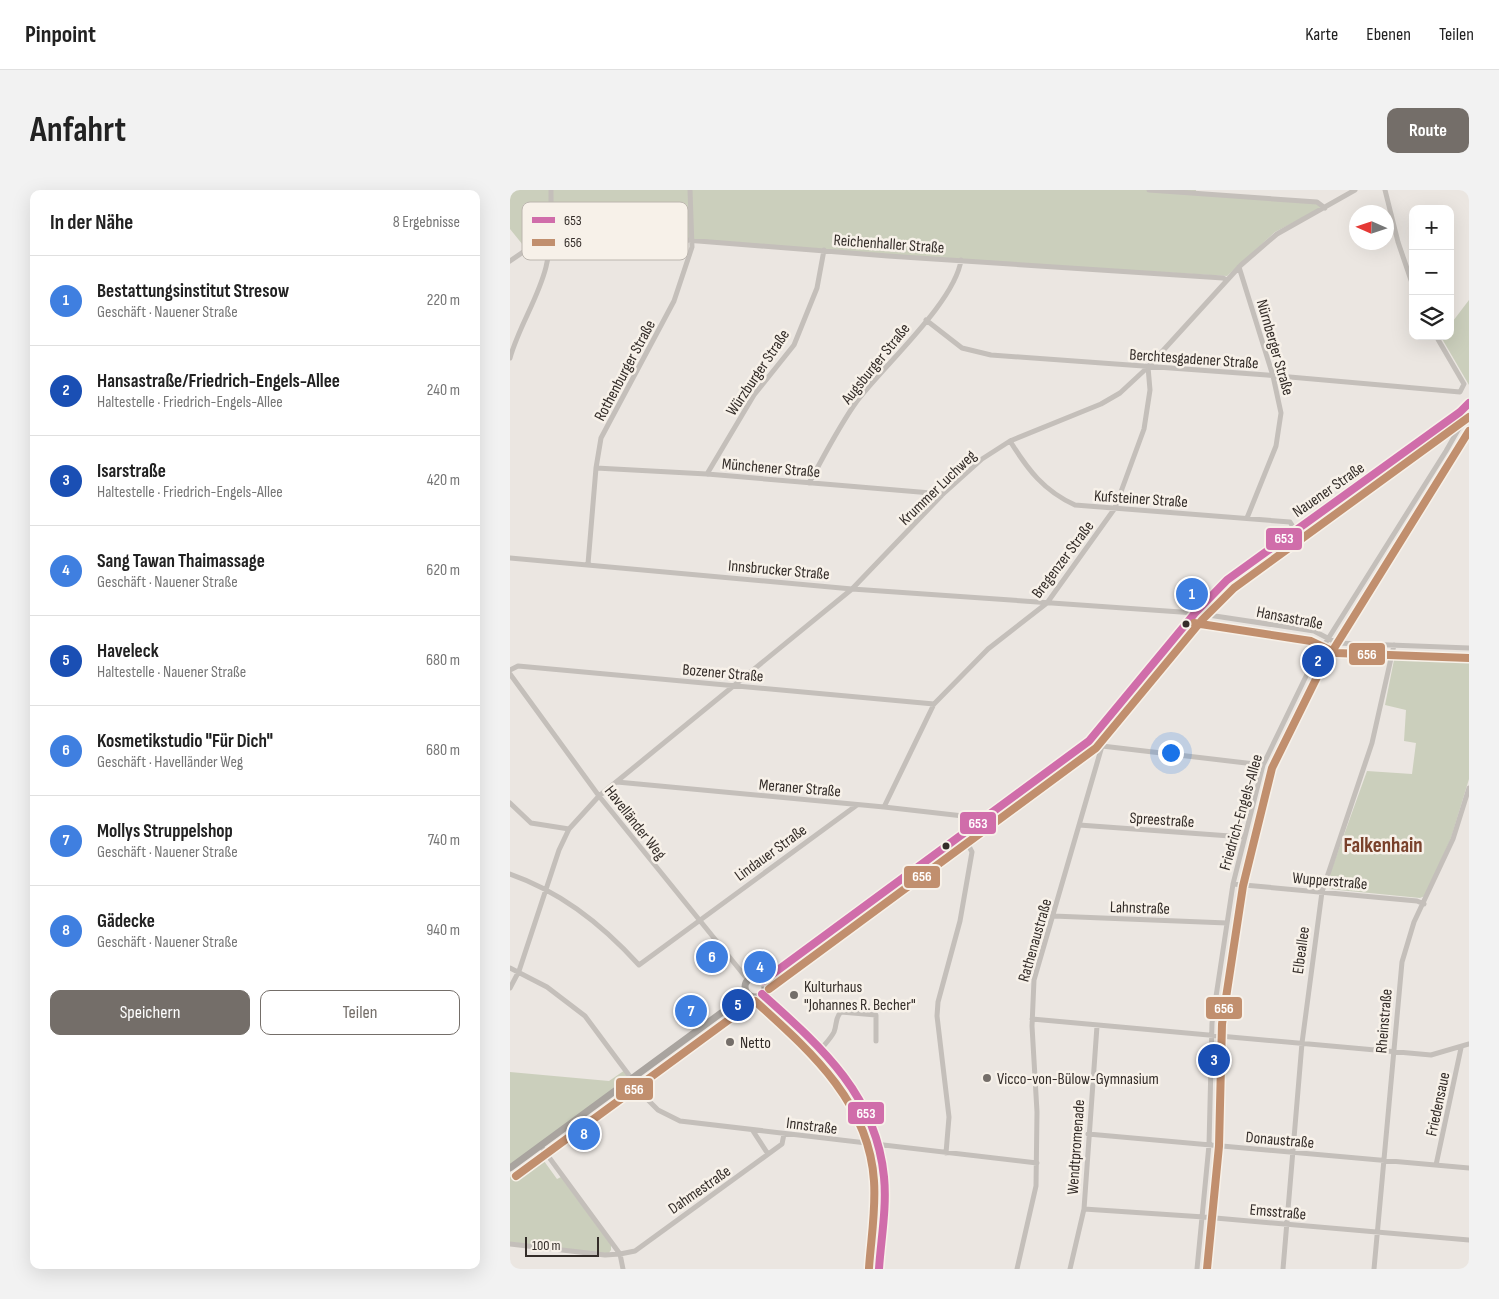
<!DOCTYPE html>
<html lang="de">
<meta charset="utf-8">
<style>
body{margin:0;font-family:"Sofia Sans Condensed",sans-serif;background:#f2f2f2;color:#222}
.controls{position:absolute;right:15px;top:15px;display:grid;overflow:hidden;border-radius:10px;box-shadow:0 5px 20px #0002}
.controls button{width:45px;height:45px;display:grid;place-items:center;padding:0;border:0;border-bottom:1px solid #e0e0e0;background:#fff;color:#222;font:25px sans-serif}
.compass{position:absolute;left:839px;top:15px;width:45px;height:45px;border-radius:50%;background:#fff;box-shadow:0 5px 20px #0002;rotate:273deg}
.scale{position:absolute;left:15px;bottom:12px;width:74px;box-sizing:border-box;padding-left:5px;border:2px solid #342d29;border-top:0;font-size:14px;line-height:18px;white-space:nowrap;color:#342d29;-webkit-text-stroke:4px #f7f1e9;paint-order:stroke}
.you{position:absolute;left:660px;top:562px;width:18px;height:18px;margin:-12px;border:4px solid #fff;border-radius:50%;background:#1a73e8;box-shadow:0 0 0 8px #1a73e833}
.badge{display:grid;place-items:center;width:32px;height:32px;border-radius:50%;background:#746e69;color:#fff;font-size:16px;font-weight:700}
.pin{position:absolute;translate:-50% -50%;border:2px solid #fff;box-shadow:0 1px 5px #0006}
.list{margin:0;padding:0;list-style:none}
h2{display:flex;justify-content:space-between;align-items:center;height:65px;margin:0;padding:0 20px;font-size:21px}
h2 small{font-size:16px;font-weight:400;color:#767676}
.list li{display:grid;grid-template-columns:32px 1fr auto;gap:15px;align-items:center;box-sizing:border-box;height:90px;padding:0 20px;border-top:1px solid #e0e0e0}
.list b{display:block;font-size:19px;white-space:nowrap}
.list p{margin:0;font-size:16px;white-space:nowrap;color:#767676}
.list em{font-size:16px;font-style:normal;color:#767676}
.actions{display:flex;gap:10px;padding:15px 20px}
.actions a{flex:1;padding:11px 0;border:1px solid #746e69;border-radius:10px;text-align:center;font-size:18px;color:#746e69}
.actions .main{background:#746e69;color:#fff}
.icon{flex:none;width:28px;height:28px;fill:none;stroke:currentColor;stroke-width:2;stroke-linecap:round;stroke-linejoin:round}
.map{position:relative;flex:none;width:959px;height:1079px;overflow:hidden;border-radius:10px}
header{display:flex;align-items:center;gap:30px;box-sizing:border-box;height:70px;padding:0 25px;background:#fff;border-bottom:1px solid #e0e0e0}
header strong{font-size:24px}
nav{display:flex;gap:28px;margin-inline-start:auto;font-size:18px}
.intro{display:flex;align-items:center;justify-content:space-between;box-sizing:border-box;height:120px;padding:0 30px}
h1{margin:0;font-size:35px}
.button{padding:12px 22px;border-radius:10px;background:#746e69;color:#fff;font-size:18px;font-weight:700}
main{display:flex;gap:30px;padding:0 30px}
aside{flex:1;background:#fff;border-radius:10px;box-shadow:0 5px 20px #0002}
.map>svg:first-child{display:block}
.green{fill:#cbcfbc}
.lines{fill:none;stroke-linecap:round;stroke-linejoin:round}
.minor{stroke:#c4bfba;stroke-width:5}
.major{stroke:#a9a49f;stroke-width:7}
.bus-1-casing{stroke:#f7f1e9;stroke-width:11}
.bus-2-casing{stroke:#f7f1e9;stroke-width:11}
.bus-1{stroke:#d06daa;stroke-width:8}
.bus-2{stroke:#c18f6e;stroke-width:8}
.bus-dot{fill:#342d29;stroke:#f7f1e9;stroke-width:2}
.poi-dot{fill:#746e69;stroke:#f7f1e9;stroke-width:2}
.labels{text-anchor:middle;stroke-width:5;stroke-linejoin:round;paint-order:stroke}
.street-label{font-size:16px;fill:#342d29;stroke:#f7f1e9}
.poi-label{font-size:16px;fill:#342d29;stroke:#f7f1e9;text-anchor:start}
.district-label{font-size:21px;font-weight:bold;fill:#79412b;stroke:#f7f1e9}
.key{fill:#f7f1e9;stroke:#bcb6af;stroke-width:1}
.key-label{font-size:14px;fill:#342d29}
.line-badge{stroke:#f7f1e9;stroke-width:2}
.badge-label{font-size:14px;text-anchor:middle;font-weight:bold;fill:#fff}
</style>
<header>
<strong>Pinpoint</strong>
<nav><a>Karte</a><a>Ebenen</a><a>Teilen</a></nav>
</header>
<div class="intro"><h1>Anfahrt</h1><a class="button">Route</a></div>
<main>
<aside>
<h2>In der Nähe<small>8 Ergebnisse</small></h2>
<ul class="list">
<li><span class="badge" style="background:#3f7fe0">1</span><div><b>Bestattungsinstitut Stresow</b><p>Geschäft · Nauener Straße</p></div><em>220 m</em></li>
<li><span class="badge" style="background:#1a4fb4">2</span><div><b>Hansastraße/Friedrich-Engels-Allee</b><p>Haltestelle · Friedrich-Engels-Allee</p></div><em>240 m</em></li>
<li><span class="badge" style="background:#1a4fb4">3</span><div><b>Isarstraße</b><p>Haltestelle · Friedrich-Engels-Allee</p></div><em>420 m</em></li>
<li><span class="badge" style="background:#3f7fe0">4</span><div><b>Sang Tawan Thaimassage</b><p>Geschäft · Nauener Straße</p></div><em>620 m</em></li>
<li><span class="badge" style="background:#1a4fb4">5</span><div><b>Haveleck</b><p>Haltestelle · Nauener Straße</p></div><em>680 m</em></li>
<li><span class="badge" style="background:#3f7fe0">6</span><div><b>Kosmetikstudio &quot;Für Dich&quot;</b><p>Geschäft · Havelländer Weg</p></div><em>680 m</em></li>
<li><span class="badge" style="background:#3f7fe0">7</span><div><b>Mollys Struppelshop</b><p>Geschäft · Nauener Straße</p></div><em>740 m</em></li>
<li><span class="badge" style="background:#3f7fe0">8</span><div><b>Gädecke</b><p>Geschäft · Nauener Straße</p></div><em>940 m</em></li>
</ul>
<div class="actions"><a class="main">Speichern</a><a>Teilen</a></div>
</aside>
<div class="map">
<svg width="959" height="1079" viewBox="0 0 959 1079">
<rect width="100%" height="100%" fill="#ebe6e1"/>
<!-- green -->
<path class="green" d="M0,0h686v4l121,9 6,4 -48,25 -48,44 -339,-20 -327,-26 -34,20 -17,-21z
M959,110v85l-28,-48 9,-1v-11z
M889,462l70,2v125l-18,59 -26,58 -5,2 -91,-9 -2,-7 40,-111 45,3 4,-31 -12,-2 2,-31 -21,-5 10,-50z
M115,880l6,8 -121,90v-96l99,9z
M33,963l5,5 -4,3 13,18 4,-2 50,68v5l-3,4 -98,-12v-65z"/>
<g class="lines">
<!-- minor -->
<path class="minor" d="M639,0l168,12 8,6
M875,0l13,52 15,44
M0,71l44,-30 6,-1 328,26 335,22 4,2
M729,77l34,109 8,37 -5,33 -29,72
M416,130l36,28 29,7 276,20 193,17 4,-8 -28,-48
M0,168c9,-32 28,-59 36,-91 6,-25 5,-51 5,-77
M500,251c18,29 34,50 65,64l215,17 5,8
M86,278l111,6 236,20
M197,284l47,-79 40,-50 23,-57 7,-38
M299,293c15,-27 30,-57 48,-82 27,-36 98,-99 104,-141
M0,368l342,31 343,24 119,18 23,12 132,5
M78,374l8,-96 5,-30 73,-137 18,-54 -2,-57
M0,480l8,-4 416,38
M0,484l89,122 149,184
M107,592l267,25 88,10 6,7
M0,613l21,20 38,6
M374,617l50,-103 54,-55 59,-46 68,-95 29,-79 6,-39 -2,-23
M569,635l165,12
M0,684c52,18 93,51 129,91l218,-160
M723,694l184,17 7,3
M543,726l174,7
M0,778l37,19 38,29 61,82 12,12 22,11 357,42
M0,798l9,-17 40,-121 10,-21 30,-33 253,-207 91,-95 39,-35 28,-18 91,-37 19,-11 28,-26 93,-102 36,-31 78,-44
M252,804c56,51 119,102 122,184 2,30 -3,61 -5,91
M522,829l399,36 38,-11
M311,859c5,-6 10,-11 13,-17 3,-7 1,-15 7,-20l35,3v26
M243,941l15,23
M578,944l381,34
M436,963l3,-36 -12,-101 1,-14 22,-81 12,-69 -9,-17
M926,975l25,-117
M574,1019l120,8 265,23
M0,1054l95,11 15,-1 -80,-109
M113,1079l-3,-15 15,-3 147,-107 2,-10
M507,1079l19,-83 1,-74 -5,-86 2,-46 68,-234 161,19
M560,1079l14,-60 13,-183
M687,1079l12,-124 3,-122 21,-139 30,-119 48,-99 135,-215 16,-28 -2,-11
M773,1079l19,-226 20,-151 50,-149 22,-98
M864,1079l28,-307 12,-40 39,-83 16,-51"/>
<!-- major -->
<path class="major" d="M235 797a10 10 0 1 1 20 0a10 10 0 1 1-20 0Z
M253,791l326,-240 106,-128 32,-33 233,-168 9,-9
M0,978l237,-174"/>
<defs>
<path id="bus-1" d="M253,791l326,-240 106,-128 32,-33 233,-168 9,-9
M252,804c58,52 114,100 122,183 3,30 -3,62 -5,92"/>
<path id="bus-2" d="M684,433l117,18 25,12 133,5
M259,799l327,-241 106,-128 32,-32 235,-171
M245,811c55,50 114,101 119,180 2,29 -3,58 -5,87
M6,986l237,-174
M697,1079l12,-123 3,-122 21,-138 29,-118 48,-97 149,-240"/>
</defs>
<!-- bus-1 casing -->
<use href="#bus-1" class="bus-1-casing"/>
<!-- bus-2 casing -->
<use href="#bus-2" class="bus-2-casing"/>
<!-- bus-1 -->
<use href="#bus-1" class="bus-1"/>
<!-- bus-2 -->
<use href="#bus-2" class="bus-2"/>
</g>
<!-- markers -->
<g class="bus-dot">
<circle cx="676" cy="434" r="4.5"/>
<circle cx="436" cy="656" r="4.5"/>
</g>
<g class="poi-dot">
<circle cx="284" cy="805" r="5"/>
<circle cx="220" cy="852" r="5"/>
<circle cx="477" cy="888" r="5"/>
</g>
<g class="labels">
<!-- street labels -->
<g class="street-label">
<text transform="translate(379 53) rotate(4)" y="6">Reichenhaller Straße</text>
<text transform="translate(766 157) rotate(74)" y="6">Nürnberger Straße</text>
<text transform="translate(684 168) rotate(4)" y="6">Berchtesgadener Straße</text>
<text transform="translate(365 173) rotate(-51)" y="6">Augsburger Straße</text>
<text transform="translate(114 180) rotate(-62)" y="6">Rothenburger Straße</text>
<text transform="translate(247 182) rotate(-56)" y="6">Würzburger Straße</text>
<text transform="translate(261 277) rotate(5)" y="6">Münchener Straße</text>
<text transform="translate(427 297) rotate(-44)" y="6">Krummer Luchweg</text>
<text transform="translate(818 299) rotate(-35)" y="6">Nauener Straße</text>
<text transform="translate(631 308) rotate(4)" y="6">Kufsteiner Straße</text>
<text transform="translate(552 369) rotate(-53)" y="6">Bregenzer Straße</text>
<text transform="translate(269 379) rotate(5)" y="6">Innsbrucker Straße</text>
<text transform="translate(780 427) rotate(11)" y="6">Hansastraße</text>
<text transform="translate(213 482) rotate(5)" y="6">Bozener Straße</text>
<text transform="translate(290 597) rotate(5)" y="6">Meraner Straße</text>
<text transform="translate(730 622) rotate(-74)" y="6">Friedrich-Engels-Allee</text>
<text transform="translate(652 629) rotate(4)" y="6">Spreestraße</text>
<text transform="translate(126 632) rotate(52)" y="6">Havelländer Weg</text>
<text transform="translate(260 662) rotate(-36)" y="6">Lindauer Straße</text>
<text transform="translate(820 690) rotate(5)" y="6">Wupperstraße</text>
<text transform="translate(630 717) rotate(2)" y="6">Lahnstraße</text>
<text transform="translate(524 750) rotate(-74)" y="6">Rathenaustraße</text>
<text transform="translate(790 760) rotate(-82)" y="6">Elbeallee</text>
<text transform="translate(873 831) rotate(-85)" y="6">Rheinstraße</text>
<text transform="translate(927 914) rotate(-78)" y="6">Friedensaue</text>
<text transform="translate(302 935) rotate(7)" y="6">Innstraße</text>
<text transform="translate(770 949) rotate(5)" y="6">Donaustraße</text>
<text transform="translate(565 957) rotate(-86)" y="6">Wendtpromenade</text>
<text transform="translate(189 999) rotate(-35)" y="6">Dahmestraße</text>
<text transform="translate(768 1021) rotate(5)" y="6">Emsstraße</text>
</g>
<!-- poi labels -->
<g class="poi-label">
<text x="294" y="802">Kulturhaus<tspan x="294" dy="18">"Johannes R. Becher"</tspan></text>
<text x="230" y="858">Netto</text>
<text x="487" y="894">Vicco-von-Bülow-Gymnasium</text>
</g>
<!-- district labels -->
<g class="district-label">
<text x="873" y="662">Falkenhain</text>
</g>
</g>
<!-- legend -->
<rect x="12" y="12" width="166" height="58" rx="8" class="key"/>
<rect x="22" y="27" width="23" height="6" fill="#d06daa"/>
<rect x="22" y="49" width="23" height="7" fill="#c18f6e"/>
<g class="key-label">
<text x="54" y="35">653</text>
<text x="54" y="57">656</text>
</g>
<g class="line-badge">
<rect x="755" y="337" width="38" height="24" rx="5" fill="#d06daa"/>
<rect x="838" y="452" width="38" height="24" rx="5" fill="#c18f6e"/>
<rect x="449" y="621" width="38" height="24" rx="5" fill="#d06daa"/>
<rect x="393" y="675" width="38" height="24" rx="5" fill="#c18f6e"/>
<rect x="695" y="806" width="38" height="24" rx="5" fill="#c18f6e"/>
<rect x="105" y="887" width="39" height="24" rx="5" fill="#c18f6e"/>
<rect x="337" y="911" width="38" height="24" rx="5" fill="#d06daa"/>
</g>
<g class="badge-label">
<text x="774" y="353">653</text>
<text x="857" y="469">656</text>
<text x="468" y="638">653</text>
<text x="412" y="691">656</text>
<text x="714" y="823">656</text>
<text x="124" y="904">656</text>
<text x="356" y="928">653</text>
</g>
</svg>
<div class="controls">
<button>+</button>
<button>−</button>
<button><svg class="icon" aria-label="layers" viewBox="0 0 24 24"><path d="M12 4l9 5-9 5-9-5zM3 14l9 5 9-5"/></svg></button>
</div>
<svg class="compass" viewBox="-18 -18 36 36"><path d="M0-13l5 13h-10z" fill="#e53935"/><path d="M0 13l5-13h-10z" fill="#767676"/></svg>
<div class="scale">100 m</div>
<div class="you"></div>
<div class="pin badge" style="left:682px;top:404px;background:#3f7fe0">1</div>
<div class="pin badge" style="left:808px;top:471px;background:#1a4fb4">2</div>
<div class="pin badge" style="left:704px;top:870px;background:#1a4fb4">3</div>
<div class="pin badge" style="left:250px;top:777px;background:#3f7fe0">4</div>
<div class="pin badge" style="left:228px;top:815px;background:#1a4fb4">5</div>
<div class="pin badge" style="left:202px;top:767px;background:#3f7fe0">6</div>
<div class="pin badge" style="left:181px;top:821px;background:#3f7fe0">7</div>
<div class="pin badge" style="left:74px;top:944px;background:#3f7fe0">8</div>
</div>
</main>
